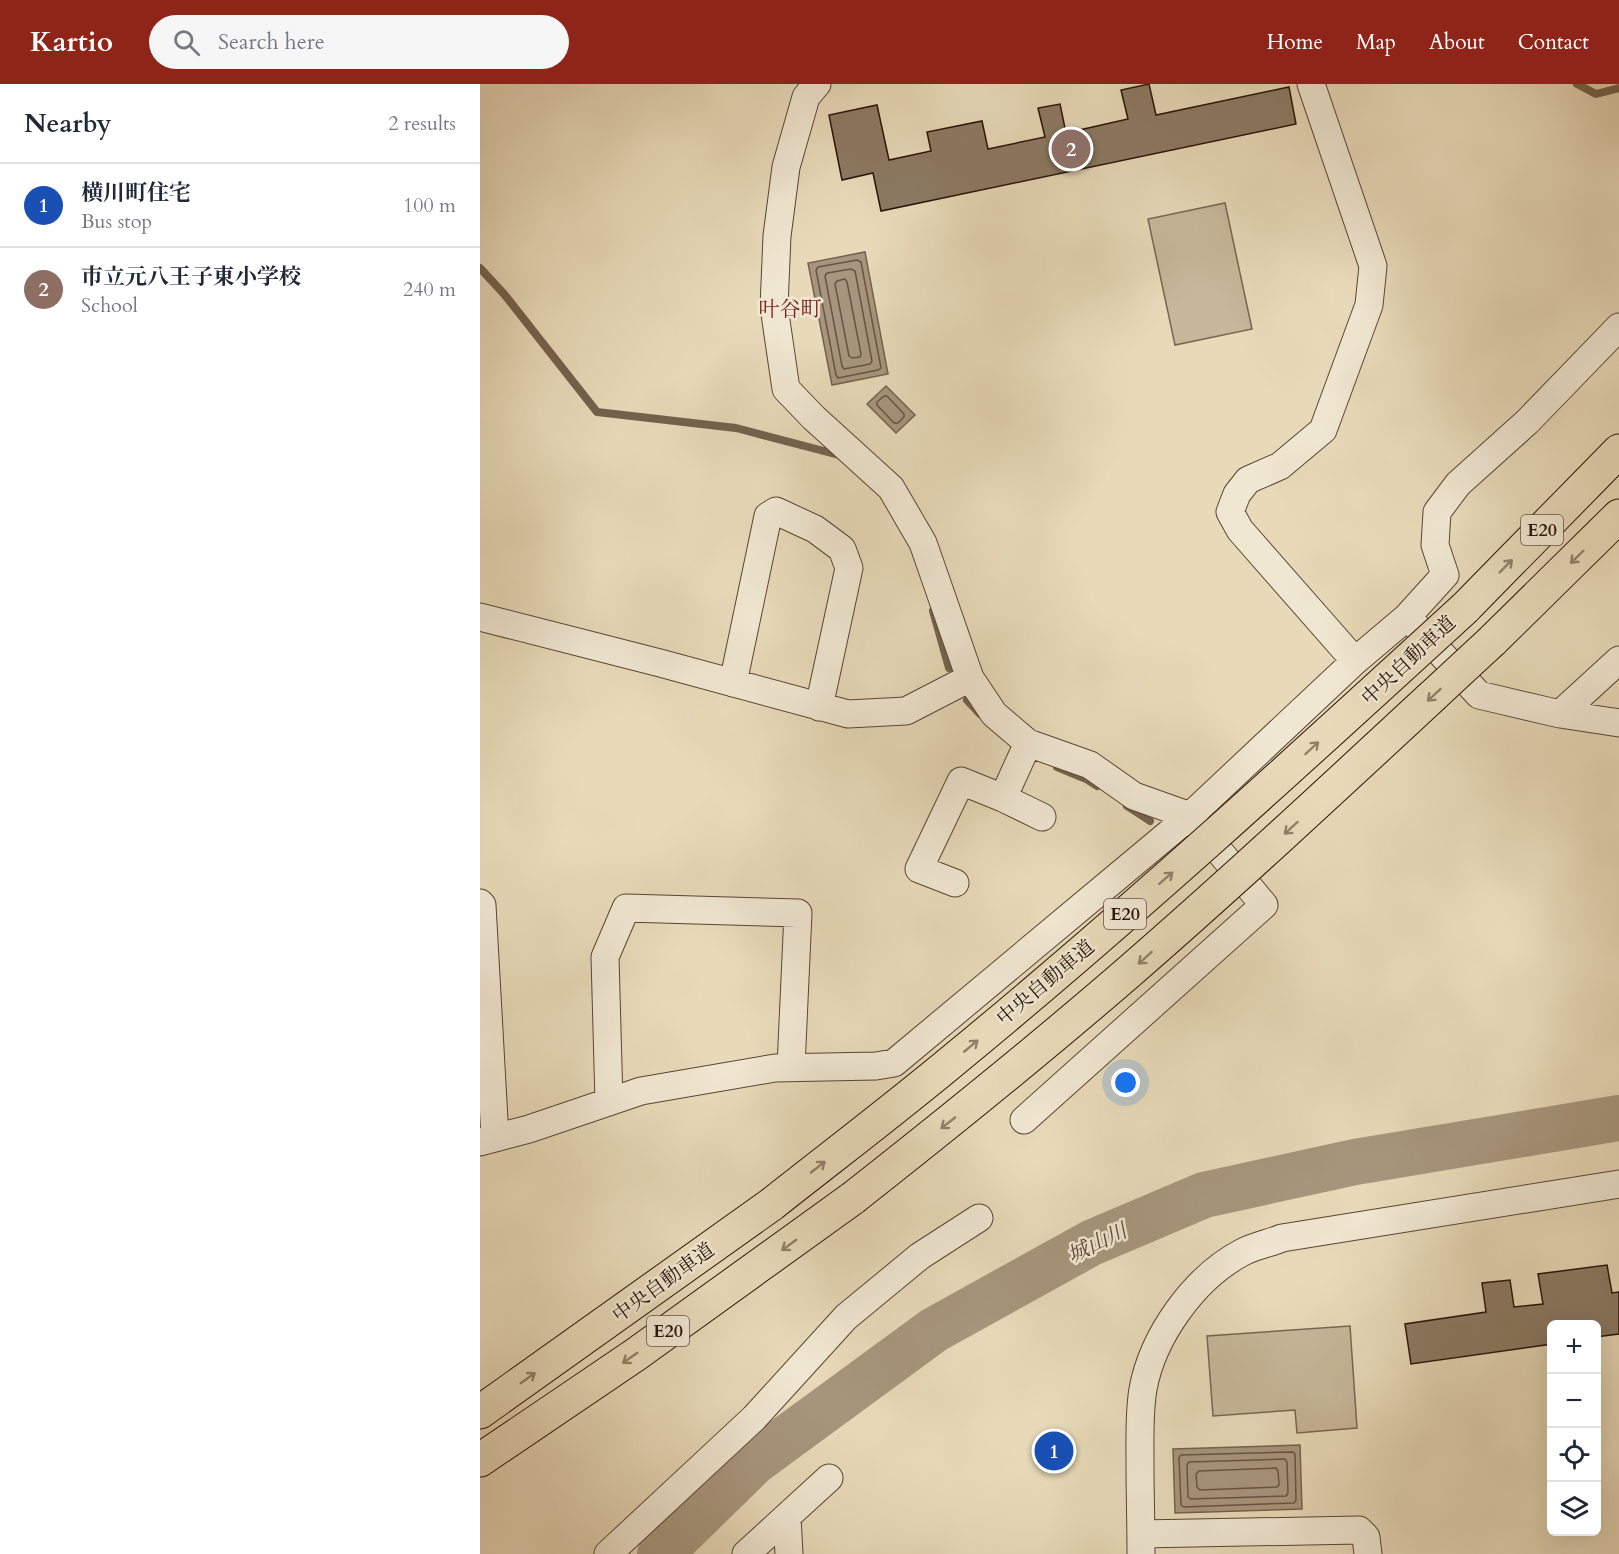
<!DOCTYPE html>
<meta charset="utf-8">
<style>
body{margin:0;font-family:Cardo,"Noto Serif JP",serif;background:#f6f6f7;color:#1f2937}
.controls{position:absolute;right:18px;bottom:18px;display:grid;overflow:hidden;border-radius:9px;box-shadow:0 6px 24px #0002}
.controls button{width:54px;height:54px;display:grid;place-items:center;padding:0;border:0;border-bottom:2px solid #e0e1e3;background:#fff;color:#1f2937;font:30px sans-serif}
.you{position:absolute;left:646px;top:999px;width:21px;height:21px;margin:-15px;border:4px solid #fff;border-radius:50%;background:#1a73e8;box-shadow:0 0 0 9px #1a73e833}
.badge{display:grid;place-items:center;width:39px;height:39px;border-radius:50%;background:#8f2418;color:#fff;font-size:20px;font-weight:700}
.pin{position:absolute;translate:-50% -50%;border:3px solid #fff;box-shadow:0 2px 6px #0006}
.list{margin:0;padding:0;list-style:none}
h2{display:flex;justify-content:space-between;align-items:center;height:78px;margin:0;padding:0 24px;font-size:26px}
h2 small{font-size:20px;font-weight:400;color:#747a83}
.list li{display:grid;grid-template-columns:39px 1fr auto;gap:18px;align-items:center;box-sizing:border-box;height:84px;padding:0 24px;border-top:2px solid #e0e1e3}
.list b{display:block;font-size:22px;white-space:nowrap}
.list p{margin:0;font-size:20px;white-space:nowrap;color:#747a83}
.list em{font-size:20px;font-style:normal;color:#747a83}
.icon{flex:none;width:33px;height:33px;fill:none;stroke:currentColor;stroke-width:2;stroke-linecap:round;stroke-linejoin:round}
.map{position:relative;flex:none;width:1139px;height:1470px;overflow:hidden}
header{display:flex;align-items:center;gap:36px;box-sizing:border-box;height:84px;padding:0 30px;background:#8f2418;color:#fff}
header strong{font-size:28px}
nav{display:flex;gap:33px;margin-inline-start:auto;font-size:21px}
.search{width:420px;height:54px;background:#f6f6f7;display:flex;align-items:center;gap:15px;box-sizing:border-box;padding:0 21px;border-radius:33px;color:#747a83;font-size:22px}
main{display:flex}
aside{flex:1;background:#fff}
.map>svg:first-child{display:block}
.green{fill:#c7b89b;stroke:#786652;stroke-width:1.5}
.water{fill:#a7967d;stroke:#74624e;stroke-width:1.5}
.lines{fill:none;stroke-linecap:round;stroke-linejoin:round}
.shore{stroke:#685442;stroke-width:1.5}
.stream{stroke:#74624e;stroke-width:8}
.river{stroke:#a7967d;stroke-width:46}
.building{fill:#8c7a64;stroke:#281308;stroke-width:1.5}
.minor-casing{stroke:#584534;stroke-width:29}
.highway-casing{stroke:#281308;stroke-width:35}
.minor{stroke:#f0e7d2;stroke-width:27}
.highway{stroke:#e8dab9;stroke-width:33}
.highway-bridge-casing{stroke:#281308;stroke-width:35;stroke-linecap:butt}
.highway-bridge{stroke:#e8dab9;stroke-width:33}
.oneway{stroke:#928069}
.labels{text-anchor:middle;stroke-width:5;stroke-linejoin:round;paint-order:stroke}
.shield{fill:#f0e7d2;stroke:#645345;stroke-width:1.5}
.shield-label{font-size:18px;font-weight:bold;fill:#281308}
.street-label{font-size:20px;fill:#281308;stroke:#f0e7d2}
.neighbourhood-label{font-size:21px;fill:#7a1f14;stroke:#f0e7d2}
.water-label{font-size:21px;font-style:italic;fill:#5b4737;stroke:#f0e7d2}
</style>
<header>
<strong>Kartio</strong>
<div class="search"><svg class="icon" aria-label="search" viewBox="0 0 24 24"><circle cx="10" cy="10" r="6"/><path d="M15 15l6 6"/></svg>Search here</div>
<nav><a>Home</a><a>Map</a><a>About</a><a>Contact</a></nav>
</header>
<main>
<aside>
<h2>Nearby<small>2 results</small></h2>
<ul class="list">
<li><span class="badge" style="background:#1a4fb4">1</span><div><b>横川町住宅</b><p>Bus stop</p></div><em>100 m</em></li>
<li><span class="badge" style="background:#8d6e63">2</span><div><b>市立元八王子東小学校</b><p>School</p></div><em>240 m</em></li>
</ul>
</aside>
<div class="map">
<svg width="1139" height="1470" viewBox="0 0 1139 1470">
<rect width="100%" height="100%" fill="#e8dab9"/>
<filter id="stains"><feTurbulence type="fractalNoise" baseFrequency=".00333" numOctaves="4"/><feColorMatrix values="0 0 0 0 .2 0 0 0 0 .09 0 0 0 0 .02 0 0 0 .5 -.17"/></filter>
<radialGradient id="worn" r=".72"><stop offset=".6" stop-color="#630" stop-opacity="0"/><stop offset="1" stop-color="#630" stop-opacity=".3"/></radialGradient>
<!-- green -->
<path class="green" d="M745,119l27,126 -77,16 -27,-126z
M870,1242l7,102 -60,5 -2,-23 -82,6 -6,-80z"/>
<!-- water -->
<path class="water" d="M385,168l23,122 -56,11 -24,-122z
M406,302l29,29 -19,18 -29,-29z
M820,1361l2,64 -127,4 -2,-64z"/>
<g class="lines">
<!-- shore -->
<path class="shore" d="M377,176l4,2 20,106 -3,2 -40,8 -2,-3 -20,-105 2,-3z
M371,185l4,2 17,90 -2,3 -26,5 -2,-3 -17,-90 2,-3z
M365,195l2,3 14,72 -1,3 -8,1 -3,-2 -14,-72 2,-3z
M404,312h3l17,18v3l-6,6h-4l-17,-18v-3z
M813,1368l2,2 1,46 -2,3 -110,4 -3,-2 -2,-47 2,-3z
M805,1375l2,3 1,31 -2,3 -95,3 -3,-2 -1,-32 2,-3z
M796,1384l2,3 1,14 -2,2 -77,3 -3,-3 -1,-13 3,-3z"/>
<!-- stream -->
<path class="stream" d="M1097,0l19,10 23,-6
M0,184l24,26 93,118 139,16 107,28
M453,527l16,57
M487,616l13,14
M577,683l29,12 11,7
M647,722l23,15"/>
<!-- river -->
<path class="river" d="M180,1470l94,-92 180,-132 157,-87 113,-48 151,-33 264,-44"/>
</g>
<!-- building -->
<path class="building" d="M669,0l7,31 133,-28 7,37 -415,87 -8,-38 -31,7 -13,-65 48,-10 12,55 42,-9 -4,-19 55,-11 6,28 57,-12 -7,-29 22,-4 6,29 62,-14 -7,-29z
M1127,1181l5,28 7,-1v42l-23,3v-13h-44v20l-141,20 -6,-40 81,-12 -4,-29 28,-3 4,27 29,-3 -5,-30z"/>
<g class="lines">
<defs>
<path id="minor" d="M337,0l-11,13 -20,70 -9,69 -3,71 12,82 28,29 77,70 32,55 47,135 24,36 34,29 62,22 44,31 56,20 165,-155 52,-44 38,-42 -10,-30 2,-33 21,-28 69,-62 92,-95
M831,0l62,182 -4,39 -46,125 -43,36 -32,14 -11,14 -7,18 10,18 115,131
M0,533l180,46 188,51 58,-3 64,-33
M936,542l63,69 81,19 59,9
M253,599l35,-167 8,-5 39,18 27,20 7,19 -30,139
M1080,630l59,-54
M548,659l-25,55 39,19
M475,799l-36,-14 42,-88 42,17
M0,819l2,2 13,233
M129,1018l-4,-145 21,-49 172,5 -7,154
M0,1058l49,-13 112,-38 134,-23 101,-2 18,-3 296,-247 74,89 -240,215
M307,1433l2,37
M661,1450l218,-4 7,7 2,17
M128,1470l146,-136 92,-101 74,-61 59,-38
M266,1470l83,-76
M661,1470c0,-31 -1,-61 -1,-92 0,-25 -1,-49 3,-73 10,-54 52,-112 100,-137 12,-6 27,-9 39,-14l337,-54"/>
<path id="highway" d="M985,524l154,-157
M1012,557l127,-125
M0,1328l292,-208
M0,1376l155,-105 218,-157"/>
</defs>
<!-- minor casing -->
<use href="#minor" class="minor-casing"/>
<!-- highway casing -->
<use href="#highway" class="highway-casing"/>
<!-- minor -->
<use href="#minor" class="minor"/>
<!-- highway -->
<use href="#highway" class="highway"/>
<defs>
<path id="highway-bridge" d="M373,1114c94,-74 187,-149 277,-227 123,-107 242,-219 362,-330
M292,1120c62,-49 124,-96 184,-146 175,-144 342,-297 509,-450"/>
</defs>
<!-- highway-bridge casing -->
<use href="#highway-bridge" class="highway-bridge-casing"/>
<!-- highway-bridge -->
<use href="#highway-bridge" class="highway-bridge"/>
</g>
<!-- one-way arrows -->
<defs><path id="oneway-shaft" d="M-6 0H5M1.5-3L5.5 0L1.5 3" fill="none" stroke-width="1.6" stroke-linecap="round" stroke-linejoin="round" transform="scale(1.5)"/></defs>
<g class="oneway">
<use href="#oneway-shaft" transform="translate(1097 473) rotate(136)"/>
<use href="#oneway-shaft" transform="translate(1026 482) rotate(-45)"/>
<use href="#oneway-shaft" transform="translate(954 611) rotate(137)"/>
<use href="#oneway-shaft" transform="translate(832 664) rotate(-43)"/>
<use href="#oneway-shaft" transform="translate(811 744) rotate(138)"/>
<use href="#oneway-shaft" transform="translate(686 794) rotate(-41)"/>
<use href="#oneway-shaft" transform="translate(665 874) rotate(138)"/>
<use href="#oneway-shaft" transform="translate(491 962) rotate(-40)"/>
<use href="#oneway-shaft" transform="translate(468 1039) rotate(142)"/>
<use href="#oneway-shaft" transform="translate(338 1083) rotate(-38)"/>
<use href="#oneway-shaft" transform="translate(309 1161) rotate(144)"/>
<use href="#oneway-shaft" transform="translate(150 1274) rotate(145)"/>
<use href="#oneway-shaft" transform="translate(48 1294) rotate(-36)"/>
</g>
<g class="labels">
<!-- shield labels -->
<g class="shield">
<rect x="1041" y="431" width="42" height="30" rx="4.5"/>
<rect x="624" y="815" width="42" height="30" rx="4.5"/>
<rect x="167" y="1232" width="42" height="30" rx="4.5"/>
</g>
<g class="shield-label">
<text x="1062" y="452">E20</text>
<text x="645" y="836">E20</text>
<text x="188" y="1253">E20</text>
</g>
<!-- street labels -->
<g class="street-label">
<text transform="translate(928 576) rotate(-43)" y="7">中央自動車道</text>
<text transform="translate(565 898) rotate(-40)" y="7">中央自動車道</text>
<text transform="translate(183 1198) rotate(-36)" y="7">中央自動車道</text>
</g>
<!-- neighbourhood labels -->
<g class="neighbourhood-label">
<text x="310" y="232">叶谷町</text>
</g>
<!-- water labels -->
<g class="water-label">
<text transform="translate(617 1159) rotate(-26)" y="7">城山川</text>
</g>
</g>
<rect width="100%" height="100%" filter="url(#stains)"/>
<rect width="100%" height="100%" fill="url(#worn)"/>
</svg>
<div class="controls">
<button>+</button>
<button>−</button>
<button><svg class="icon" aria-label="locate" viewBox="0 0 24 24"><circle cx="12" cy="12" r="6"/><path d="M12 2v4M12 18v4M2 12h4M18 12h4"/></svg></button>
<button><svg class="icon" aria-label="layers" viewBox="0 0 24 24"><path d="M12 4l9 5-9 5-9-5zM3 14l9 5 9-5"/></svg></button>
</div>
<div class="you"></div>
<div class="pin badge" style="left:574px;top:1367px;background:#1a4fb4">1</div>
<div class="pin badge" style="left:591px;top:65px;background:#8d6e63">2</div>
</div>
</main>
